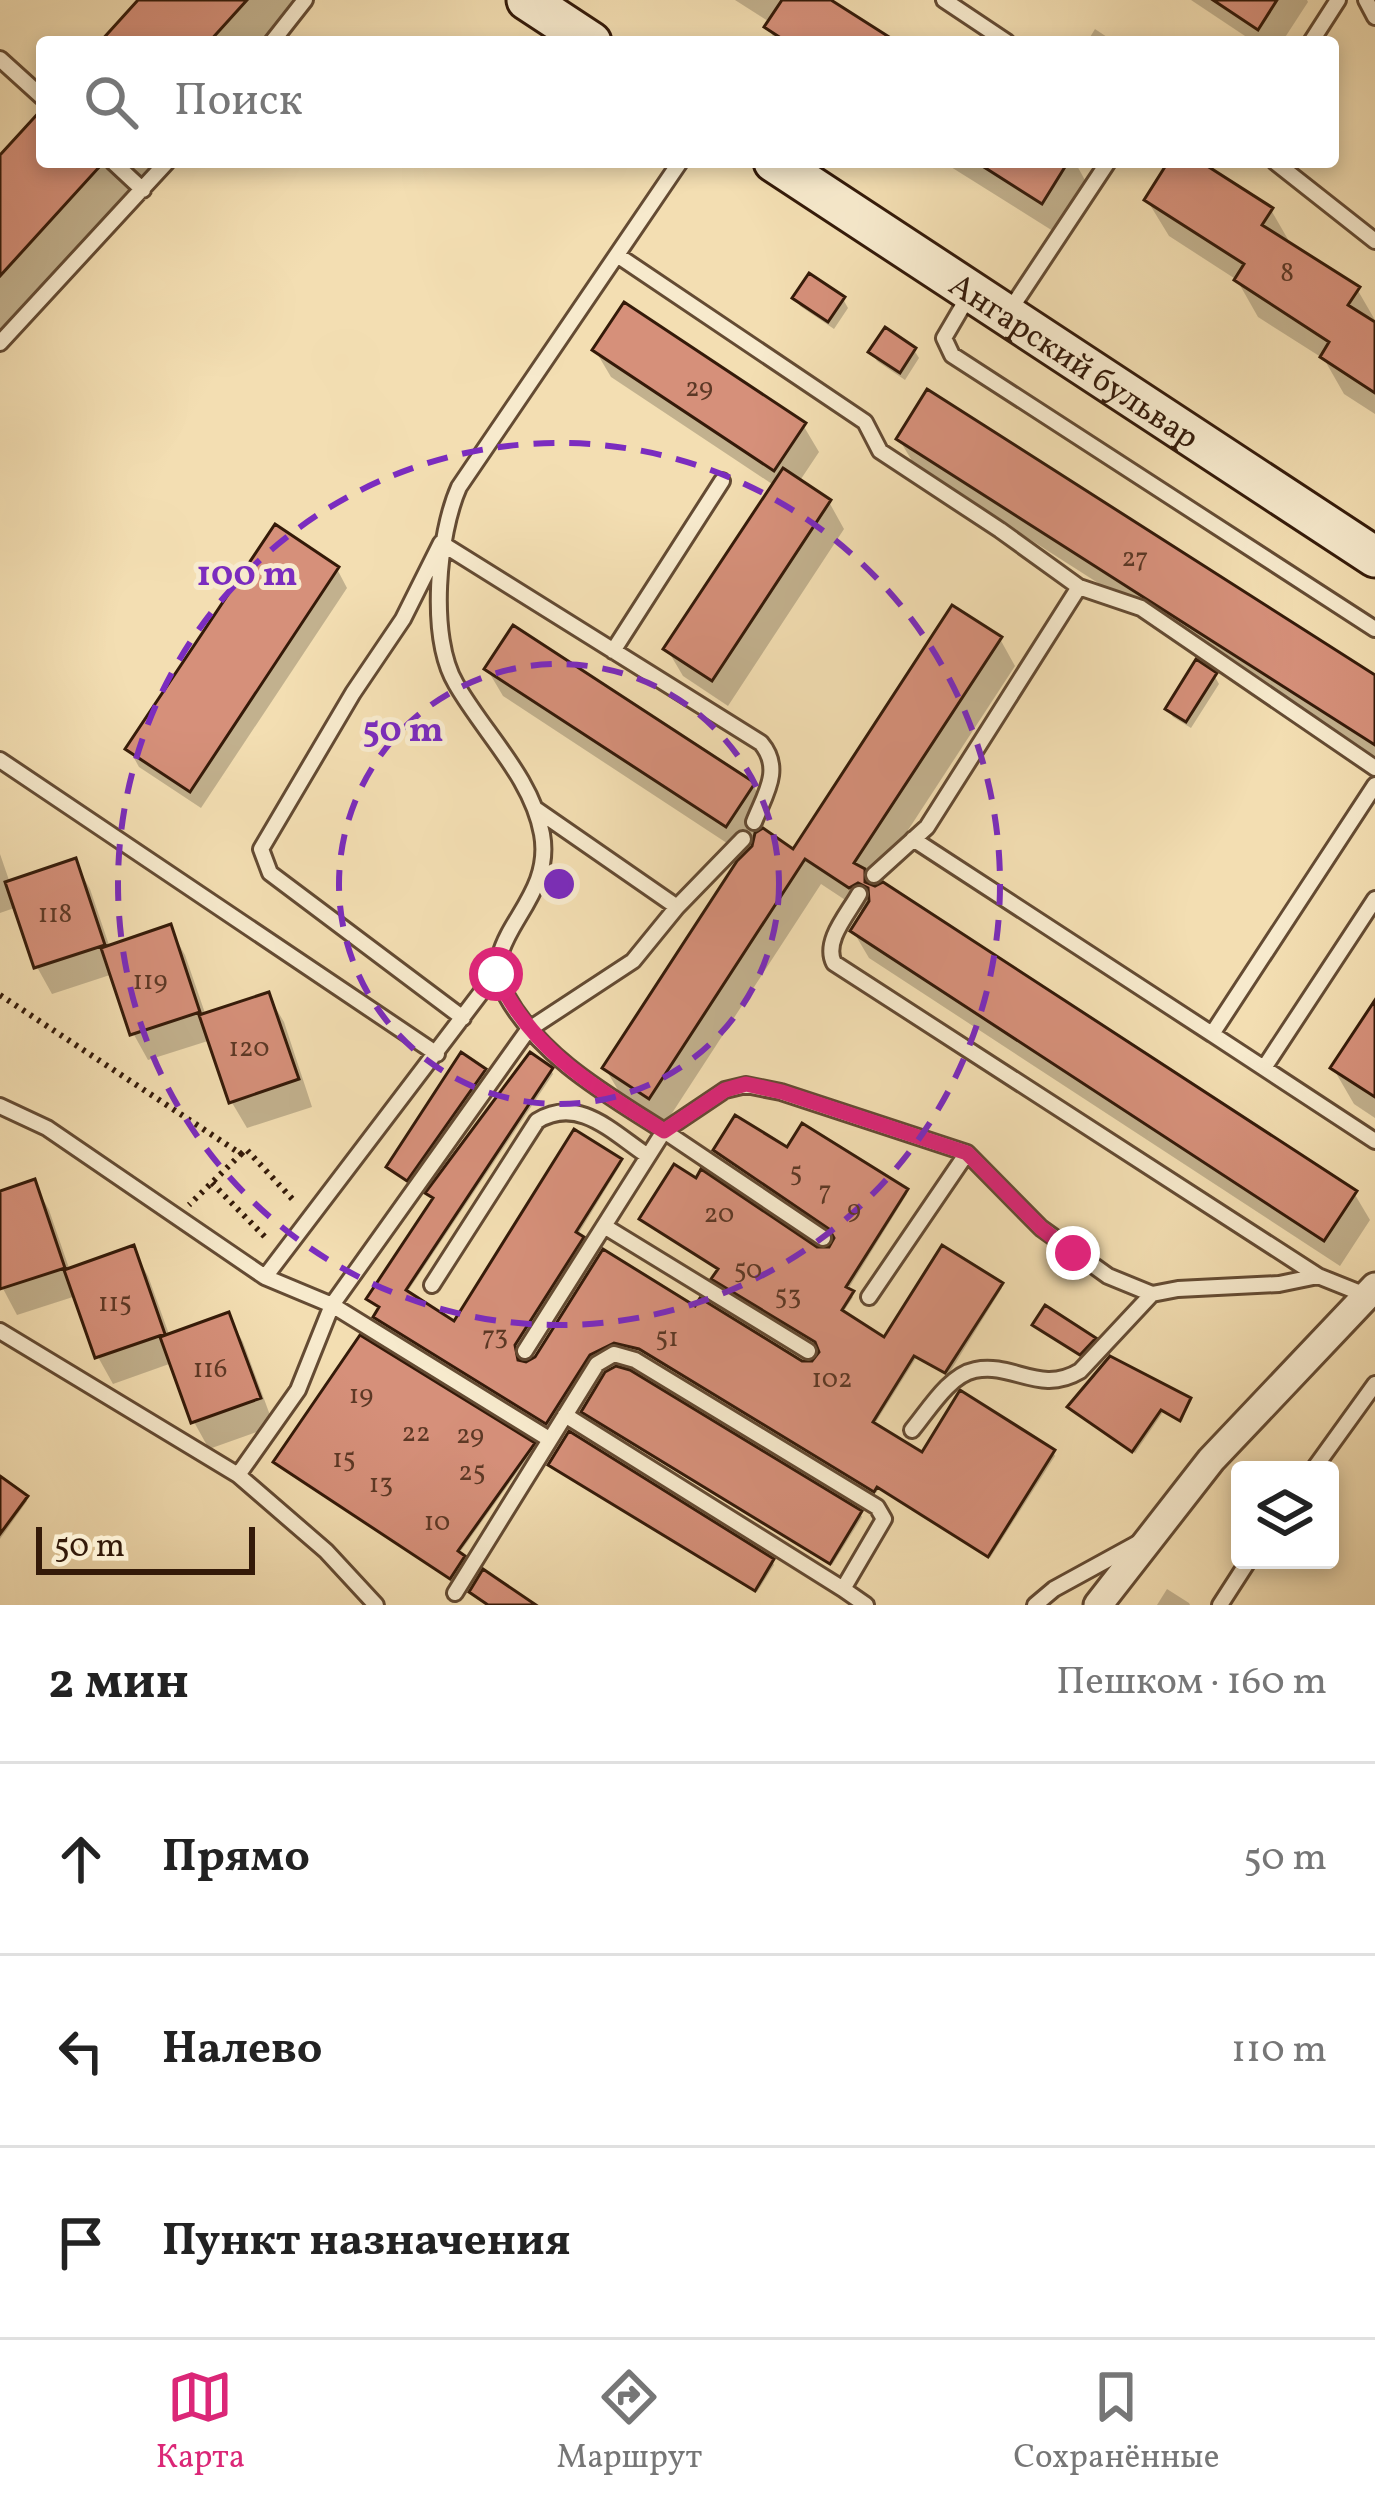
<!DOCTYPE html>
<html lang="ru">
<meta charset="utf-8">
<style>
body{margin:0;font-family:Vollkorn,serif;background:#f2f2f2;color:#222}
.controls{position:absolute;right:36px;bottom:36px;display:grid;overflow:hidden;border-radius:12px;box-shadow:0 6px 18px #0003}
.controls button{width:108px;height:108px;display:grid;place-items:center;padding:0;border:0;border-bottom:3px solid #e0e0e0;background:#fff;color:#222;font:60px sans-serif}
.scale{position:absolute;left:36px;bottom:30px;width:219px;box-sizing:border-box;padding-left:12px;border:6px solid #341a09;border-top:0;font-size:33px;line-height:42px;white-space:nowrap;color:#341a09;-webkit-text-stroke:9px #f7eacd;paint-order:stroke}
.stop{position:absolute;width:36px;height:36px;margin:-27px;border:9px solid #db2777;border-radius:50%;background:#fff}
.stop.end{background:#db2777;border-color:#fff;box-shadow:0 3px 12px #0008}
.list{margin:0;padding:0;list-style:none}
h2{display:flex;justify-content:space-between;align-items:center;height:156px;margin:0;padding:0 48px;font-size:51px}
h2 small{font-size:39px;font-weight:400;color:#767676}
.list li{display:grid;grid-template-columns:78px 1fr auto;gap:36px;align-items:center;box-sizing:border-box;height:192px;padding:0 48px;border-top:3px solid #e0e0e0}
.list b{display:block;font-size:45px;white-space:nowrap}
.list em{font-size:39px;font-style:normal;color:#767676}
.icon{flex:none;width:66px;height:66px;fill:none;stroke:currentColor;stroke-width:2;stroke-linecap:round;stroke-linejoin:round}
.map{position:relative;flex:none;width:1375px;height:1605px;overflow:hidden}
.search{position:absolute;background:#fff;box-shadow:0 6px 18px #0003;left:36px;right:36px;top:36px;height:132px;display:flex;align-items:center;gap:30px;box-sizing:border-box;padding:0 42px;border-radius:12px;color:#767676;font-size:45px}
.sheet{height:732px;background:#fff}
nav{display:flex;justify-content:space-around;align-items:center;box-sizing:border-box;height:168px;border-top:3px solid #e0e0e0;background:#fff;font-size:33px;color:#767676}
nav a{display:grid;justify-items:center;gap:6px}
nav .on{color:#db2777}
.map>svg:first-child{display:block}
.shadow{fill:#0003}
.building{fill:#d6907a;stroke:#341a09;stroke-width:3}
.lines{fill:none;stroke-linecap:round;stroke-linejoin:round}
.lane-casing{stroke:#644b33;stroke-width:20}
.street-casing{stroke:#644b33;stroke-width:33}
.secondary-casing{stroke:#341a09;stroke-width:45}
.path{stroke:#341a09;stroke-width:6;stroke-dasharray:3 6;stroke-linecap:butt}
.lane{stroke:#f7eacd;stroke-width:14}
.street{stroke:#f7eacd;stroke-width:27}
.secondary{stroke:#f7eacd;stroke-width:39}
.route{stroke:#db2777;stroke-width:15}
.ring{fill:none;stroke:#7b2cbf;stroke-width:6;stroke-dasharray:21 15}
.labels{text-anchor:middle;stroke-width:10;stroke-linejoin:round;paint-order:stroke}
.number-label{font-size:27px;fill:#5c3825}
.street-label{font-size:33px;fill:#341a09;stroke:#f7eacd}
.centre{fill:#7b2cbf;stroke:#f7eacd;stroke-width:6}
.ring-label{font-size:36px;text-anchor:middle;font-weight:bold;fill:#7b2cbf;stroke:#f7eacd;stroke-width:10;stroke-linejoin:round;paint-order:stroke}
</style>
<div class="map">
<svg width="1375" height="1605" viewBox="0 0 1375 1605">
<rect width="100%" height="100%" fill="#f3deb2"/>
<filter id="stains"><feTurbulence type="fractalNoise" baseFrequency=".00167" numOctaves="4"/><feColorMatrix values="0 0 0 0 .2 0 0 0 0 .09 0 0 0 0 .02 0 0 0 .5 -.17"/></filter>
<radialGradient id="worn" r=".72"><stop offset=".6" stop-color="#630" stop-opacity="0"/><stop offset="1" stop-color="#630" stop-opacity=".3"/></radialGradient>
<!-- shadow -->
<path class="shadow" d="M142,0h158l-38,42h-158z
M735,0h90l66,42h-115l-8,-15 3,-4z
M1191,0h116l1,2 -26,40h-28z
M1095,29l18,12 1,1h-27z
M42,118v44h112l-154,171v-170z
M943,162h132l17,31 -28,45z
M1172,162h24l75,48 22,38 64,41 18,31v94l-31,-20 -20,-35 -66,-42 -21,-37 -68,-44 -22,-36z
M796,298l47,1 5,9 -14,21 -34,-23z
M595,350l208,75 16,27 -20,30 30,20 15,27 -116,177 -45,-30 -16,-27 108,-163 -164,-109z
M914,350l5,8 -14,22 -28,-19 -5,-9z
M899,439l476,239v82l-460,-294z
M337,569l10,19 -146,220 -62,-41 -10,-18z
M1000,639l15,27 -144,221 483,306 16,27 -30,46 -471,-308 -16,-27 12,-18 -44,-29 -156,240 -44,-29 -16,-27 189,-215z
M487,669l266,116 15,27 -26,41 -239,-157z
M1214,675l5,9 -28,44 -18,-11 -5,-8z
M0,854l10,29 65,-21 15,27 20,59 60,-20 15,27 21,61 62,-21 16,27 28,85 -65,21 -16,-27 -20,-61 -63,20 -15,-27 -20,-59 -61,20 -15,-27 -20,-60 -17,6z
M1375,1005v113l-21,-14 -21,-36z
M551,1070l2,4 -147,220 49,31 164,-164 2,3 -44,72 6,6 -68,108 3,13 8,2 170,-55 105,54h13l8,-11 -3,-8 -102,-63 99,-32h15l7,-12 -122,-88 72,1 117,40 2,3 -60,97 6,6 -11,17 43,28 115,-57 2,3 -54,87 -32,-17 -42,67 49,31 130,-4 2,4 -65,102 -111,-70 -3,5 -234,-141 -28,-7 -23,13 -42,68 -171,-106 3,-11 -10,-7 64,-102 -4,-3z
M484,1071l2,4 -77,107 -17,-12z
M34,1183l15,27 21,61 63,-22 15,27 22,61 58,-22 15,27 31,84 -65,23 -15,-27 -22,-59 -59,21 -15,-27 -22,-61 -59,19 -17,-32v-89z
M1189,1400l-7,22 -19,-10 -28,41 -62,-43z
M586,1415l274,98 2,4 -30,48z
M532,1445l2,4 -76,106 6,6 -12,20 -173,-116z
M553,1468l219,93 2,4 -17,27z
M0,1479l27,22 -27,38z
M1167,1589l22,14 1,2h-33z"/>
<!-- building -->
<path class="building" d="M138,0h109l-38,42h-109z
M782,0h49l66,42h-110l-23,-15z
M1213,0h64l-19,30z
M42,109v53l60,2 -102,112v-121z
M976,162h92l-26,42z
M1168,162h33l72,46 -11,17 98,62 -12,18 27,17v71l-55,-36 9,-15 -95,-62 10,-16 -100,-64z
M809,273l36,24 -17,25 -36,-24z
M624,302l182,121 -32,48 -182,-121z
M885,327l31,21 -16,25 -32,-21z
M927,389l448,286v70l-479,-306z
M783,468l48,32 -119,181 -49,-32z
M275,524l64,43 -149,225 -65,-43z
M952,605l50,32 -148,226 11,6v13l10,4 8,-4 474,309 -33,50 -474,-310 19,-30 -1,-13 -10,-5 -9,5 -44,-29 -156,240 -47,-31 135,-207 15,-15 3,-13 8,-5 30,21z
M513,625l242,158 -29,44 -242,-158z
M1196,659l21,14 -31,49 -21,-13z
M76,858l29,87 -71,23 -29,-86z
M171,924l29,88 -70,23 -29,-87z
M269,992l30,87 -70,24 -30,-88z
M1375,1000v97l-45,-29z
M461,1052l25,17 -79,112 -21,-14z
M530,1052l23,16 -147,222 48,31 120,-192 48,30 -46,73 8,5 -69,108 3,15 8,2 9,-5 68,-108 92,57 5,-8 102,63h10l7,-9 -4,-10 -104,-63 7,-10 -79,-50 35,-55 22,14 5,-9 116,78h12l5,-9 -5,-9 -116,-79 22,-35 52,32 15,-24 106,66 -62,98 8,4 -12,19 42,27 58,-92 61,38 -58,90 -31,-17 -41,66 49,30 38,-62 95,60 -67,107 -111,-70 -3,5 -235,-143 -25,-6 -24,12 -44,69 -173,-107 6,-10 -13,-8 67,-101 -8,-5z
M35,1179l30,89 -65,21v-98z
M134,1245l31,89 -70,24 -31,-88z
M1045,1305l51,33 -16,17 -48,-30z
M229,1312l32,86 -70,25 -31,-86z
M360,1335l175,108 -77,108 7,5 -15,23 -177,-117z
M1110,1356l81,42 -11,23 -19,-11 -29,42 -65,-45z
M616,1366l14,4 232,141 -32,53 -249,-152 24,-40z
M569,1431l205,128 -19,32 -207,-126z
M0,1476l28,20 -28,38z
M483,1569l53,36h-48l-19,-13z"/>
<g class="lines">
<defs>
<path id="lane" d="M944,0l63,42
M1366,0l9,17
M272,42l33,-42
M1311,42l27,-42
M0,59l42,38
M113,162l30,28
M680,162l-221,325c-21,47 -31,150 -3,197 28,49 76,94 86,150 13,71 -68,104 -36,161 34,62 100,99 158,136l61,-41 21,-5 35,7 186,61 74,75 67,48 44,18 26,-5 101,-5 39,-8
M1275,162l100,79
M617,255l248,167 15,29 120,79 79,57 62,21 234,160
M968,297l-24,41 8,17 423,274
M1008,313l100,-151
M0,343l167,-181
M613,651l109,-170
M0,760l437,294
M1375,785l-163,249 163,107
M537,810l140,97
M913,839l299,195
M874,875l53,-48 152,-240
M859,894c-11,20 -36,47 -25,69l484,313 50,20
M463,1018l-193,-145 -9,-24 92,-156 50,-74 38,-76 320,200c22,26 4,51 -7,79
M1264,1068l111,-169
M0,1106l47,22 218,149 67,28 -34,85 -60,85
M604,1226l204,125
M265,1277l231,-304
M432,1285l105,-164c42,-26 76,12 111,35
M869,1297l98,-144
M0,1331l238,144 88,76 50,54
M525,1351l139,-220 159,107
M565,1415l278,174
M912,1430c16,-19 37,-55 63,-60 38,-8 65,25 105,1l72,-77
M549,1439l-217,-134 196,-275 105,-69 44,-54 66,-68
M1313,1470l62,-86
M455,1593l142,-229 17,-10 21,6 242,147 7,12 -41,70 23,16
M1035,1605l19,-16 84,-46
M1220,1605l29,-45"/>
<path id="street" d="M1098,1605l113,-145 164,-173"/>
<g id="secondary">
<path d="M527,0l64,42"/>
<path id="s1" d="M774,162l601,395"/>
</g>
</defs>
<!-- lane casing -->
<use href="#lane" class="lane-casing"/>
<!-- street casing -->
<use href="#street" class="street-casing"/>
<!-- secondary casing -->
<use href="#secondary" class="secondary-casing"/>
<!-- path -->
<path class="path" d="M0,995l241,159 -52,51
M241,1154l5,-5 50,54
M212,1183l56,57"/>
<!-- lane -->
<use href="#lane" class="lane"/>
<!-- street -->
<use href="#street" class="street"/>
<!-- secondary -->
<use href="#secondary" class="secondary"/>
</g>
<g class="lines">
<!-- route -->
<path class="route" d="M496,974c35,77 99,113 168,157l61,-41 21,-6 36,8 185,61 74,75 32,25"/>
</g>
<!-- distance rings -->
<g class="ring">
<circle cx="559" cy="884" r="220"/>
<circle cx="559" cy="884" r="441"/>
</g>
<g class="labels">
<!-- number labels -->
<g class="number-label">
<text x="1287" y="281">8</text>
<text x="699" y="396">29</text>
<text x="1135" y="566">27</text>
<text x="55" y="922">118</text>
<text x="150" y="989">119</text>
<text x="249" y="1056">120</text>
<text x="796" y="1181">5</text>
<text x="825" y="1199">7</text>
<text x="854" y="1218">9</text>
<text x="719" y="1222">20</text>
<text x="748" y="1278">50</text>
<text x="788" y="1304">53</text>
<text x="115" y="1311">115</text>
<text x="495" y="1344">73</text>
<text x="667" y="1346">51</text>
<text x="210" y="1377">116</text>
<text x="832" y="1387">102</text>
<text x="361" y="1403">19</text>
<text x="416" y="1441">22</text>
<text x="470" y="1443">29</text>
<text x="344" y="1467">15</text>
<text x="472" y="1480">25</text>
<text x="381" y="1492">13</text>
<text x="437" y="1530">10</text>
</g>
<!-- street labels -->
<g class="street-label">
<text dy="12" stroke="none"><textPath href="#s1" startOffset="360">Ангарский бульвар</textPath></text>
</g>
</g>
<circle cx="559" cy="884" r="18" class="centre"/>
<g class="ring-label">
<text x="247" y="585">100 m</text>
<text x="403" y="741">50 m</text>
</g>
<rect width="100%" height="100%" filter="url(#stains)"/>
<rect width="100%" height="100%" fill="url(#worn)"/>
</svg>
<div class="controls">
<button><svg class="icon" aria-label="layers" viewBox="0 0 24 24"><path d="M12 4l9 5-9 5-9-5zM3 14l9 5 9-5"/></svg></button>
</div>
<div class="scale">50 m</div>
<div class="stop" style="left:496px;top:974px"></div>
<div class="stop end" style="left:1073px;top:1253px"></div>
<div class="search"><svg class="icon" aria-label="search" viewBox="0 0 24 24"><circle cx="10" cy="10" r="6"/><path d="M15 15l6 6"/></svg>Поиск</div>
</div>
<section class="sheet">
<h2>2 мин<small>Пешком · 160 m</small></h2>
<ul class="list">
<li><svg class="icon" aria-label="ahead" viewBox="0 0 24 24"><path d="M12 20V5M6 11l6-6 6 6"/></svg><div><b>Прямо</b></div><em>50 m</em></li>
<li><svg class="icon" aria-label="left" viewBox="0 0 24 24"><path d="M17 20v-9H6M10 6l-5 5 5 5"/></svg><div><b>Налево</b></div><em>110 m</em></li>
<li><svg class="icon" aria-label="arrive" viewBox="0 0 24 24"><path d="M6 21V4h12l-3 4 3 4H6"/></svg><div><b>Пункт назначения</b></div></li>
</ul>
</section>
<nav>
<a class="on"><svg class="icon" aria-label="map" viewBox="0 0 24 24"><path d="M3 6l6-2 6 2 6-2v14l-6 2-6-2-6 2zM9 4v14M15 6v14"/></svg>Карта</a>
<a><svg class="icon" aria-label="directions" viewBox="0 0 24 24"><path d="M12 3l9 9-9 9-9-9zM9 14v-3h6M13 9l2 2-2 2"/></svg>Маршрут</a>
<a><svg class="icon" aria-label="saved" viewBox="0 0 24 24"><path d="M7 4h10v16l-5-4-5 4z"/></svg>Сохранённые</a>
</nav>
